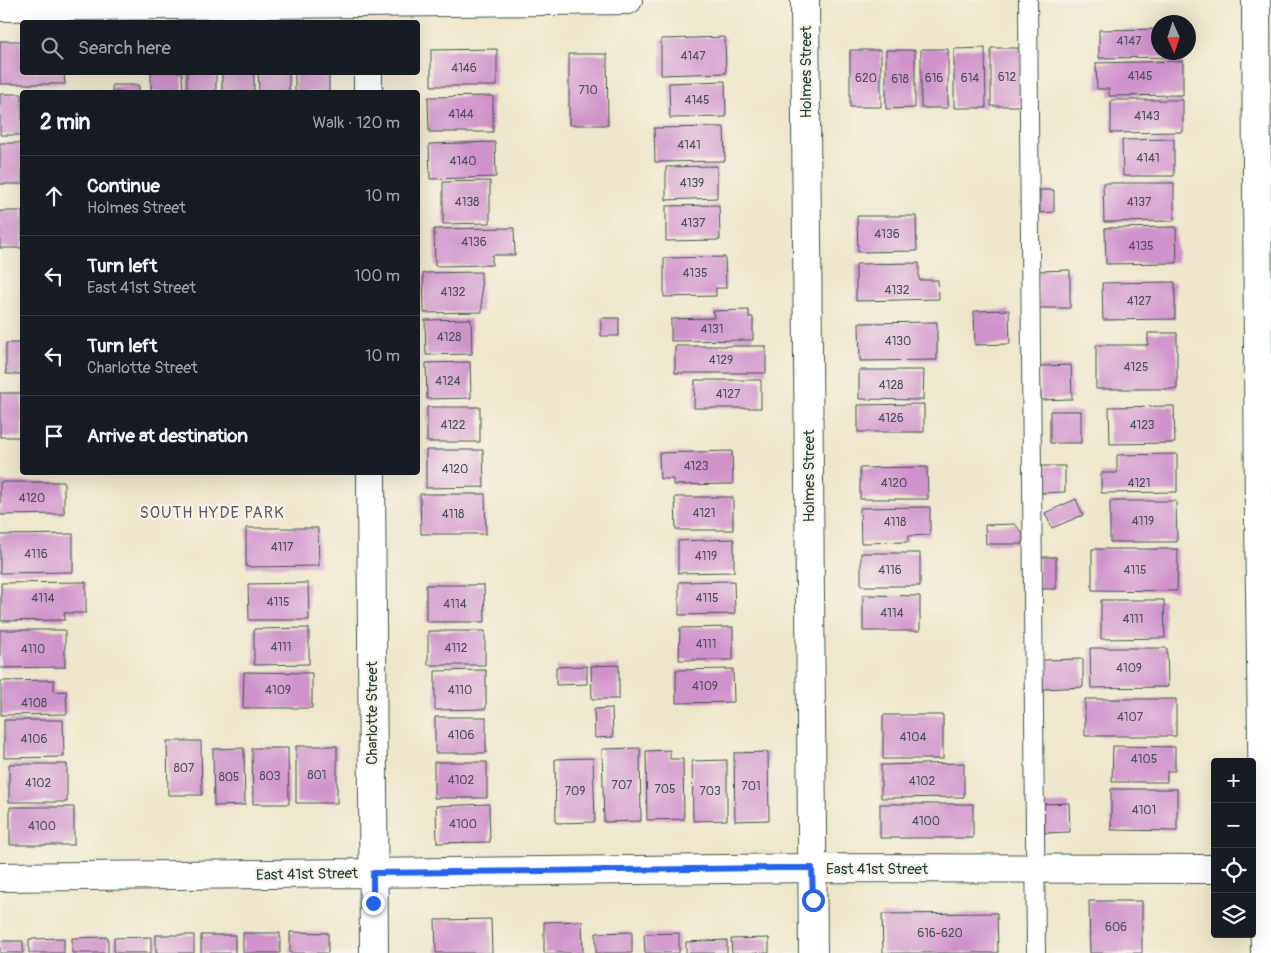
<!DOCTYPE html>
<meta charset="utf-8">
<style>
body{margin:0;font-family:Pangolin,sans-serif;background:#20242c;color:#f1f3f6}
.controls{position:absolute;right:15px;bottom:15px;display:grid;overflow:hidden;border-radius:5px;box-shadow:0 5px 20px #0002}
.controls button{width:45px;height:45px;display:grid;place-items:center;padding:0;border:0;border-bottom:1px solid #363941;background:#171b24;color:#f1f3f6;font:25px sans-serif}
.compass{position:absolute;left:1151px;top:15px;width:45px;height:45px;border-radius:50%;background:#171b24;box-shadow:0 5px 20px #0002;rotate:177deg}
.stop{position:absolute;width:15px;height:15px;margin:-11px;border:4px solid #2563eb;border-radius:50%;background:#fff}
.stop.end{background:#2563eb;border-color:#fff;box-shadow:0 1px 5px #0008}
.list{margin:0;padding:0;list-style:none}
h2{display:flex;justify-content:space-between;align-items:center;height:65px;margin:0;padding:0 20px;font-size:21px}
h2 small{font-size:16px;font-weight:400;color:#9ea1a6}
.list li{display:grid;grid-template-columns:32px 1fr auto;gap:15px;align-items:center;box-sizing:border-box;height:80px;padding:0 20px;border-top:1px solid #363941}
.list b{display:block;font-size:19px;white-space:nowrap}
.list p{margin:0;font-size:16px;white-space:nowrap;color:#9ea1a6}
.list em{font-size:16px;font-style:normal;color:#9ea1a6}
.icon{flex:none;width:28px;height:28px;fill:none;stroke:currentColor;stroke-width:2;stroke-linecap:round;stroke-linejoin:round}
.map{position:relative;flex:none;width:1271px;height:953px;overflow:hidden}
.search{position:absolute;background:#171b24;box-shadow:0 5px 20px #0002;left:20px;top:20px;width:400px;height:55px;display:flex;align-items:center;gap:12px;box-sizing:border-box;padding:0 18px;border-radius:5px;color:#9ea1a6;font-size:19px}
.panel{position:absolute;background:#171b24;box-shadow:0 5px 20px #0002;left:20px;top:90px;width:400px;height:385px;border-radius:5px}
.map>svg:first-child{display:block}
.building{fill:#cf92cb}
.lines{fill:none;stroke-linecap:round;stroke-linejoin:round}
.service-casing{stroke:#3e564b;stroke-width:20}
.minor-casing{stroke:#3e564b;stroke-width:30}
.service{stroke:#fff;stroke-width:18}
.minor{stroke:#fff;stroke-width:28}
.route{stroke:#2563eb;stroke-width:6}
.labels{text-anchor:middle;stroke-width:4.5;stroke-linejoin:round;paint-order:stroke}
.number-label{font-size:12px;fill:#4b525a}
.street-label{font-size:15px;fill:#1f3d34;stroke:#f7f3e8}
.neighbourhood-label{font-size:16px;letter-spacing:1px;fill:#5d5b69;stroke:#f7f3e8}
</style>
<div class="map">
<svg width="1271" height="953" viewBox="0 0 1271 953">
<rect width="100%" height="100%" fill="#f7f3e8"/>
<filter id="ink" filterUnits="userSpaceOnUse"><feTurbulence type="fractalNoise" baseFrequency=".02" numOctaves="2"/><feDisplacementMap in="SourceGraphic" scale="10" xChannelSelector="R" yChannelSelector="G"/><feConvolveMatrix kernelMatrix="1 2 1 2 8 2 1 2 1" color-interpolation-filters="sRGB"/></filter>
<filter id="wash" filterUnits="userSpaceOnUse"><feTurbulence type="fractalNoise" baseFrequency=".0096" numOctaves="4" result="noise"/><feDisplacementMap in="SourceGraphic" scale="20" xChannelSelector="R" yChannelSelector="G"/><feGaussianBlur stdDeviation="1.12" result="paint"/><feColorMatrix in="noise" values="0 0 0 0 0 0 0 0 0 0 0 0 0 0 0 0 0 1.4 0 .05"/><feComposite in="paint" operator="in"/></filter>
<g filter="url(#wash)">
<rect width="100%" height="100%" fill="#eee6cb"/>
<g id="blocks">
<!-- building -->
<path class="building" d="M1158,29v23h25v5l-84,1v-28z
M725,37l1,36 -65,2v-36z
M0,41h22v31h42l1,12h-65z
M985,48l1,60h-32v-59z
M991,48h31v58h-31z
M497,49v37h-66v-36z
M921,49h27v59h-27z
M850,50h31v57h-31z
M886,50h29v58l-29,1z
M569,54h38l1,71h-39z
M1183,61v34l-74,1v-7h-12l-1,-26z
M151,72h31l1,20h-32z
M187,72h29v20h-29z
M222,72h32v20h-32z
M258,72h31v20h-30z
M295,72h34v20h-34z
M725,81l1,36 -56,1 -1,-35z
M112,85h27v7h-27z
M0,94h22v41h-22z
M493,96v36h-64l-1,-35z
M1111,100h72v32l-72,1z
M724,127l1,34 -70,1 -1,-34z
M1174,139v37h-51l-1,-36z
M495,142l1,35 -66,2 -1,-35z
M0,143h22v41h-22z
M717,166v32l-51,2v-33z
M490,181v42l-47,1v-42z
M1103,183h71v38l-70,1z
M1040,190h14v22l-14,1z
M719,205l1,35 -54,1v-35z
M0,211h22v37h-22z
M857,216h59l1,35 -59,1z
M1176,227l1,36 -71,1 -1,-36z
M514,228l1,27h-23v10l-57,1 -1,-37z
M725,257l1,31h-10v8l-52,1v-39z
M919,263v17h19l1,19 -83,2v-37z
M1070,270v38h-31l-1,-37z
M481,272l1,40 -58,1 -1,-40z
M1175,282v37l-72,1 -1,-37z
M749,310v7h4v23l-82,1v-22l43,-1 -1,-7z
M1009,310l1,34 -35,1 -1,-34z
M601,318h18v18h-18z
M471,319l1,35 -46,1 -1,-35z
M937,322v38l-77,1 -1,-38z
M1148,333h29v56h-81v-44h52z
M6,343h16v31h-16z
M675,346h91v27h-91z
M470,362l1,36 -44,1 -1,-36z
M1071,365l1,34 -31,1 -1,-34z
M859,370h65l-1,30 -64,-1z
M695,380h66v28h-67z
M0,393h22v44h-22z
M924,404v28h-66v-27z
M1174,406l1,37 -65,1 -1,-37z
M427,407h53v35h-53z
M1050,411h31v32h-31z
M426,450h57l1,37 -58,1z
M732,451l1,33 -60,1v-6h-13l-1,-26z
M1177,454v38l-76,1v-20h16v-18z
M1040,466h25v26l-25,1z
M927,467l1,32h-68v-31z
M0,482h64v32l-64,1z
M420,494h65l1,40h-65z
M675,497h58v33h-57z
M1076,499l7,16 -31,13 -7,-15z
M1110,501h66l1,41h-67z
M930,507v28l-22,1v6l-47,1 -1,-35z
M1015,524l8,10v10h-37l-1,-19z
M246,528h72l1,38 -73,1z
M73,534v38l-73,1v-38z
M734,539v33l-56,1v-32z
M1092,549h86l-1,42 -85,-1z
M861,553h59v33h-59z
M1039,557h17v32h-17z
M734,581l1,33 -56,1v-33z
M86,582v31h-22l1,7 -64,1v-38z
M308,583l1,37h-60l-1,-36z
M426,585h58l1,37h-59z
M863,595l57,1v35h-57z
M1101,600h63l1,38 -64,1z
M733,627v33h-54l1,-32z
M309,628v36l-55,1v-36z
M0,630h65v37l-65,1z
M428,631h57v34h-57z
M1090,648h77l1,39 -77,1z
M1083,659v28l-40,2 -1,-29z
M619,665v34h-27l-1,-33z
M587,666v18l-31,1v-18z
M733,669l1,33 -58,1v-33z
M486,670v39l-51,1v-39z
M244,672l68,1v35h-69z
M54,680v12l12,-1 1,23 -66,1v-34z
M1085,699h91v37h-91z
M612,708l1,29 -18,1 -1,-29z
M883,715h60v44h-60z
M435,717h51v36h-51z
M4,720h59l1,37 -60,1z
M167,741h34l1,54h-34z
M296,746h41v57h-41z
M1113,746l62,1v24h-8v11h-55z
M244,748l1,57 -31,1 -1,-57z
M252,748h36l1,56h-36z
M640,748l1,73 -37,1 -2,-73z
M670,750v9h13l1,60 -37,1 -1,-69z
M768,752l1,68 -34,1 -1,-68z
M593,758l2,64 -39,1 -1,-64z
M727,760v60l-34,1 -1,-60z
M434,762h53v36h-53z
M964,763v34l-83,1v-33z
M9,764h58v38h-58z
M1111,789h66v42l-66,-1z
M1069,803l1,29 -25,1 -1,-29z
M489,804l1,38 -53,1 -1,-37z
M880,804h93v34h-93z
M10,807h64v38h-64z
M1089,901h53v52h-52z
M997,913l1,40h-115l-1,-39z
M491,919l1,34h-56l-1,-33z
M582,921l1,32h-39v-31z
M290,932l38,1v20h-38z
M632,932v21h-36v-20z
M243,933h37v20h-37z
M679,933v20h-34l-1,-19z
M156,935h38v18h-38z
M201,935h34v18h-34z
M108,937v16h-36v-15z
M151,937v16h-37v-15z
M64,938v15h-35v-14z
M769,938v15h-37l-1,-14z
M727,940v13h-41v-11z
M0,941h23v12h-23z"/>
</g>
</g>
<g filter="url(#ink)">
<use href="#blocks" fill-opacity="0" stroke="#3e564b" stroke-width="1"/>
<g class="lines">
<defs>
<path id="service" d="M1028,0l8,953"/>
<path id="minor" d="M805,0l8,953
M1256,0l3,519 6,434
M0,7l628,-7
M368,72v20
M371,472l3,481
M0,877l813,-9 402,1"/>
</defs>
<!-- service casing -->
<use href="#service" class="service-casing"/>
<!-- minor casing -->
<use href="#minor" class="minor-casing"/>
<!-- service -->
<use href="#service" class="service"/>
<!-- minor -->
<use href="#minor" class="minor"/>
</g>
</g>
<g class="lines" filter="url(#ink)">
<!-- route -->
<path class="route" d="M373,903v-30l407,-5h32l1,32"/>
</g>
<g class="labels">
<!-- number labels -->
<g class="number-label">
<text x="1129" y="45">4147</text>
<text x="693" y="60">4147</text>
<text x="464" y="72">4146</text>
<text x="1140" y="80">4145</text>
<text x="1007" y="81">612</text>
<text x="866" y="82">620</text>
<text x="934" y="82">616</text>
<text x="970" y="82">614</text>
<text x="900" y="83">618</text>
<text x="588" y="94">710</text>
<text x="697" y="104">4145</text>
<text x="461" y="118">4144</text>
<text x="1147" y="120">4143</text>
<text x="689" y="149">4141</text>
<text x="1148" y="162">4141</text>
<text x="463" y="165">4140</text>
<text x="692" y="187">4139</text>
<text x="467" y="206">4138</text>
<text x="1139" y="206">4137</text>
<text x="693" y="227">4137</text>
<text x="887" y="238">4136</text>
<text x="474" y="246">4136</text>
<text x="1141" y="250">4135</text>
<text x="695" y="277">4135</text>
<text x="897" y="294">4132</text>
<text x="453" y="296">4132</text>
<text x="1139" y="305">4127</text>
<text x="712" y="333">4131</text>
<text x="449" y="341">4128</text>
<text x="898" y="345">4130</text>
<text x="721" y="364">4129</text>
<text x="1136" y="371">4125</text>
<text x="448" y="385">4124</text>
<text x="891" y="389">4128</text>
<text x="728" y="398">4127</text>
<text x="891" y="422">4126</text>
<text x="453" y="429">4122</text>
<text x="1142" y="429">4123</text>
<text x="696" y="470">4123</text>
<text x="455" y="473">4120</text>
<text x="894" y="487">4120</text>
<text x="1139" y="487">4121</text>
<text x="32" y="502">4120</text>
<text x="704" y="517">4121</text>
<text x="453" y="518">4118</text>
<text x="1143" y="525">4119</text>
<text x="895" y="526">4118</text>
<text x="282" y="551">4117</text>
<text x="36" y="558">4116</text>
<text x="706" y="560">4119</text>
<text x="890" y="574">4116</text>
<text x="1135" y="574">4115</text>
<text x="43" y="602">4114</text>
<text x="707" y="602">4115</text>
<text x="278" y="606">4115</text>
<text x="455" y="608">4114</text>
<text x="892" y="617">4114</text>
<text x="1133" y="623">4111</text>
<text x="706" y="648">4111</text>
<text x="281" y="651">4111</text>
<text x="456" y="652">4112</text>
<text x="33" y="653">4110</text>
<text x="1129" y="672">4109</text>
<text x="705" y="690">4109</text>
<text x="278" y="694">4109</text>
<text x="460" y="694">4110</text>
<text x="34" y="707">4108</text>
<text x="1130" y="721">4107</text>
<text x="461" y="739">4106</text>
<text x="913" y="741">4104</text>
<text x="34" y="743">4106</text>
<text x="1144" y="763">4105</text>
<text x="184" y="772">807</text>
<text x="317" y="779">801</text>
<text x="270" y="780">803</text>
<text x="229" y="781">805</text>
<text x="461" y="784">4102</text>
<text x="922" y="785">4102</text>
<text x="38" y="787">4102</text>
<text x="622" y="789">707</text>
<text x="751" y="790">701</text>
<text x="665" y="793">705</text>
<text x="575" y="795">709</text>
<text x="710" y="795">703</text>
<text x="1144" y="814">4101</text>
<text x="926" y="825">4100</text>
<text x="463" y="828">4100</text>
<text x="42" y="830">4100</text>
<text x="1116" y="931">606</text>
<text x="940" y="937">616-620</text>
</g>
<!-- street labels -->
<g class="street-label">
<text transform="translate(806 72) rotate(-90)" y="5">Holmes Street</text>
<text transform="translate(809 476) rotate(-90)" y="5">Holmes Street</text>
<text transform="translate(372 713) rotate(-90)" y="5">Charlotte Street</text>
<text x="877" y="874">East 41st Street</text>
<text transform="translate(307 874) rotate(-1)" y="5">East 41st Street</text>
</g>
<!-- neighbourhood labels -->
<g class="neighbourhood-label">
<text x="212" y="518">SOUTH HYDE PARK</text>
</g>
</g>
</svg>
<div class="controls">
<button>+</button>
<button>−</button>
<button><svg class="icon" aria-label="locate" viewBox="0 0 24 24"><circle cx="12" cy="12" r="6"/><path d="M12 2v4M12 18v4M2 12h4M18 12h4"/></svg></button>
<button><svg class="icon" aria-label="layers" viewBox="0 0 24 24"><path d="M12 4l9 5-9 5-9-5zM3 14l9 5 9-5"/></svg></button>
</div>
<svg class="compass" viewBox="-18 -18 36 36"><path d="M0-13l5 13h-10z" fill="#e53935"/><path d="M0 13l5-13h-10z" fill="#9ea1a6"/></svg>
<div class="stop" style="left:813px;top:900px"></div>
<div class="stop end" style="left:373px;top:903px"></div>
<div class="search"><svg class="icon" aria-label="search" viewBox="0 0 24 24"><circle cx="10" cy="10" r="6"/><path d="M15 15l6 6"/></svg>Search here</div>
<section class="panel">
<h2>2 min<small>Walk · 120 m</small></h2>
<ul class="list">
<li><svg class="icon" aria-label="ahead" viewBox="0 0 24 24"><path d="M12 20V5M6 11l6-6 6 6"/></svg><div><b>Continue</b><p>Holmes Street</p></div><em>10 m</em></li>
<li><svg class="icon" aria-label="left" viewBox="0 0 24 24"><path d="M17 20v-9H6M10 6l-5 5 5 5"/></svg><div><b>Turn left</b><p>East 41st Street</p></div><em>100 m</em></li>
<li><svg class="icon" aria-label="left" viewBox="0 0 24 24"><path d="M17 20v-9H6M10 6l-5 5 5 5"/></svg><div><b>Turn left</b><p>Charlotte Street</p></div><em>10 m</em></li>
<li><svg class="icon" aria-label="arrive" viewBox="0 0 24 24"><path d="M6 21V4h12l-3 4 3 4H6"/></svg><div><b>Arrive at destination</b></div></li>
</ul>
</section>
</div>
